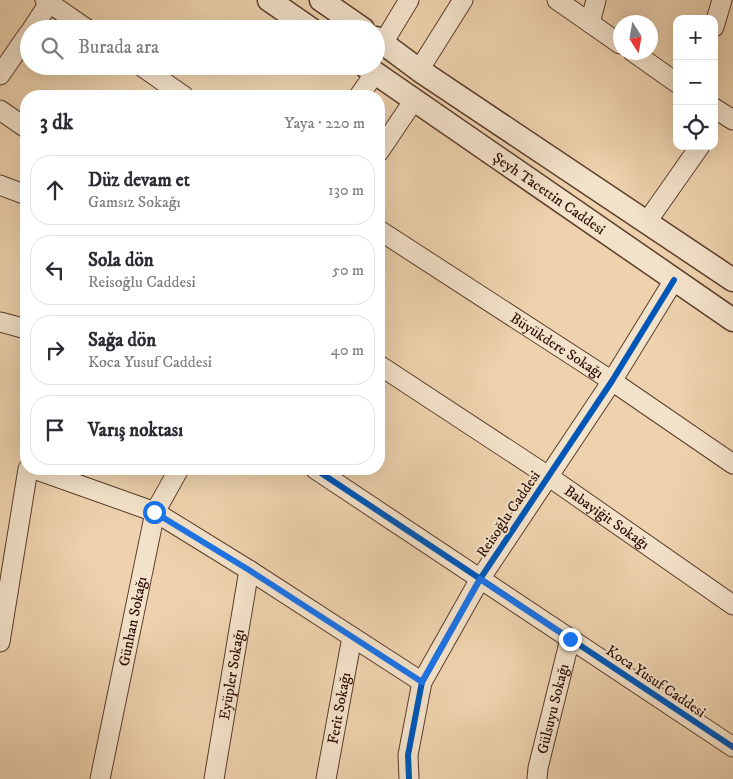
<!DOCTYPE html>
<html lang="tr">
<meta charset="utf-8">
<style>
body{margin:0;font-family:"IM FELL DW Pica",serif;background:#f7f7f7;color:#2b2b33}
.controls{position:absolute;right:15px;top:15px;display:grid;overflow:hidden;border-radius:10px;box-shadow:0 5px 20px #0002}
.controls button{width:45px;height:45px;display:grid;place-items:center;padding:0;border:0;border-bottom:1px solid #e1e1e2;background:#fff;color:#2b2b33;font:25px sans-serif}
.compass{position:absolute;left:613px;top:15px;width:45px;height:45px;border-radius:50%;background:#fff;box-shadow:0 5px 20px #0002;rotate:169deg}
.stop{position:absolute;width:15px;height:15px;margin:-11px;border:4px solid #1a73e8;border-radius:50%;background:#fff}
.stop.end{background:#1a73e8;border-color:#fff;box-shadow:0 1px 5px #0008}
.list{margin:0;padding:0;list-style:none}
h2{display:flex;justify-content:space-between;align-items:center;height:65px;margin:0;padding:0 20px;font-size:21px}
h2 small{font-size:16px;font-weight:400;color:#7c7c81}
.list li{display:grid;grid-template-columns:32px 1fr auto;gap:15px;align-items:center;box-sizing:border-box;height:70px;margin:0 10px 10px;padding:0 10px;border:1px solid #e1e1e2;border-radius:20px}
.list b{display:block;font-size:19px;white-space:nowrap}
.list p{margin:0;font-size:16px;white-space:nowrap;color:#7c7c81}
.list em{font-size:16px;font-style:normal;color:#7c7c81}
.icon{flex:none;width:28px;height:28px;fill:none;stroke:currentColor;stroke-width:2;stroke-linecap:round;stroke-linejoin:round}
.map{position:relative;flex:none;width:733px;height:779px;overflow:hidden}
.search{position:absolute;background:#fff;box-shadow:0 5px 20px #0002;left:20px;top:20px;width:365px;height:55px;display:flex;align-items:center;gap:12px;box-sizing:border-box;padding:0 18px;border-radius:28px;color:#7c7c81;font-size:19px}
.panel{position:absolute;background:#fff;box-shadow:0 5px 20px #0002;left:20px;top:90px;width:365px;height:385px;border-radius:20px}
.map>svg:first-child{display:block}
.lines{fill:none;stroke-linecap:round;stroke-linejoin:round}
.minor-casing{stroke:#5c3c2b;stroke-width:21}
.tertiary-casing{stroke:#5c3c2b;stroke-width:25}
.minor{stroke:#f3e2ca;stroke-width:19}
.tertiary{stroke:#f3e2ca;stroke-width:22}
.cycleway-casing{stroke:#f3e2ca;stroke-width:9}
.cycleway{stroke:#0057b8;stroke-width:6}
.route{stroke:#1a73e8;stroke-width:6}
.labels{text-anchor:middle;stroke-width:4;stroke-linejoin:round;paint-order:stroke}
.street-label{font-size:15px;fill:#2b0a00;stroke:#f3e2ca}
</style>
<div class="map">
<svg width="733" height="779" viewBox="0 0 733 779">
<rect width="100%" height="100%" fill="#edd2ad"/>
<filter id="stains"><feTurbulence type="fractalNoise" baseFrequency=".004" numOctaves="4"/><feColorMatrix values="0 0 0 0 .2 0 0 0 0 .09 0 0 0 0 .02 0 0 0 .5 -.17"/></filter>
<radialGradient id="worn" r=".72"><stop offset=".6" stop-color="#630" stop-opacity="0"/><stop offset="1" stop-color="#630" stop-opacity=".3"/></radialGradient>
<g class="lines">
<defs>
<g id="minor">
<path d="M45,0l42,29"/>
<path d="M557,0l63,44"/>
<path d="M590,23l6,-23"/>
<path d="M714,27l8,-27"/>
<path d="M32,29l19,-29"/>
<path d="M383,43l26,-43"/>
<path d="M633,52l44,31"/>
<path d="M141,66l43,30"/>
<path d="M419,70l44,-70"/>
<path d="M0,75l29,-42"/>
<path d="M359,96l16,-23"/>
<path d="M714,108l19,12"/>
<path d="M0,110l26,18"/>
<path d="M379,152l35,-52"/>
<path d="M0,185l26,10"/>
<path d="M646,223l54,-77"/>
<path id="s1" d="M379,230l233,151 121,83"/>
<path d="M0,322l26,7"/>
<path id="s2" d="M379,365l169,111 185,129"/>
<path d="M34,469l121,43 94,58 173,112"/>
<path d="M315,469l418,278"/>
<path d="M0,642l28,-173"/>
<path id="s3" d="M100,779l55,-267 24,-43"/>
<path id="s4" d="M214,779l35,-209"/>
<path id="s5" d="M326,779l26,-142"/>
<path d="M409,779l-1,-24 14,-73 58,-103 132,-198 62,-101"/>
<path id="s6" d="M537,779l1,-11 32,-129"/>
</g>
<g id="tertiary">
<path d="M269,0l42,29"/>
<path d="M321,0l42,29"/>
<path d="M376,38l43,32 314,210"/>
<path id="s7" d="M365,66l368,254"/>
</g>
</defs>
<!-- minor casing -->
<use href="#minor" class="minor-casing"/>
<!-- tertiary casing -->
<use href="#tertiary" class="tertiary-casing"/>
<!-- minor -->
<use href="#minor" class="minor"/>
<!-- tertiary -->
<use href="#tertiary" class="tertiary"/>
<defs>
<path id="cycleway" d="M315,469l418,278
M409,779l-1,-24 14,-73 58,-103 132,-198 62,-101"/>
</defs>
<!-- cycleway casing -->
<use href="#cycleway" class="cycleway-casing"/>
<!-- cycleway -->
<use href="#cycleway" class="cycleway"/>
</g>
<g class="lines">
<!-- route -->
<path class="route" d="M154,512l95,58 173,112 58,-103 90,60"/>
</g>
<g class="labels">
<!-- street labels -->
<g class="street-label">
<text dy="5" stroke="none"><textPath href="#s7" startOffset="224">Şeyh Tacettin Caddesi</textPath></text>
<text dy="5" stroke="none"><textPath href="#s1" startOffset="212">Büyükdere Sokağı</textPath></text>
<text transform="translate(508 514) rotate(-56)" y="5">Reisoğlu Caddesi</text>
<text dy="5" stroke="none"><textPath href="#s2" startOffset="274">Babayiğit Sokağı</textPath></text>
<text dy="5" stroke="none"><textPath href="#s3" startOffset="161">Günhan Sokağı</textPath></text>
<text dy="5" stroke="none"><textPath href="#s4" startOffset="106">Eyüpler Sokağı</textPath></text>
<text transform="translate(656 681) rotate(34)" y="5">Koca Yusuf Caddesi</text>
<text dy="5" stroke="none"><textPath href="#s5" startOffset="72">Ferit Sokağı</textPath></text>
<text dy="5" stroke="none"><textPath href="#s6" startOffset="72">Gülsuyu Sokağı</textPath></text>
</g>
</g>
<rect width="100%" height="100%" filter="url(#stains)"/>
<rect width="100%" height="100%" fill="url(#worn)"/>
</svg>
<div class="controls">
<button>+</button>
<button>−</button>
<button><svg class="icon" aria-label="locate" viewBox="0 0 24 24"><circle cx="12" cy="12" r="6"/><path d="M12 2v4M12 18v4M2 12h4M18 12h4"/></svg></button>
</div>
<svg class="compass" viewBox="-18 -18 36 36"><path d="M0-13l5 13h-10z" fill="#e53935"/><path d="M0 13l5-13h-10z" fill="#7c7c81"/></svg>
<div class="stop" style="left:154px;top:512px"></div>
<div class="stop end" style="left:570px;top:639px"></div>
<div class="search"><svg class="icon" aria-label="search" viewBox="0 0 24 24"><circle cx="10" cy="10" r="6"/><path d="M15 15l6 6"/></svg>Burada ara</div>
<section class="panel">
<h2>3 dk<small>Yaya · 220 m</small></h2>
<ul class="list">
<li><svg class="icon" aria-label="ahead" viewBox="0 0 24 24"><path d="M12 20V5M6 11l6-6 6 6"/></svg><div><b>Düz devam et</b><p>Gamsız Sokağı</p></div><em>130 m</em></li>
<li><svg class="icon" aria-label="left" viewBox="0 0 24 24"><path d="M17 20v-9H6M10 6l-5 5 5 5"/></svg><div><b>Sola dön</b><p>Reisoğlu Caddesi</p></div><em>50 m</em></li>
<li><svg class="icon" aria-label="right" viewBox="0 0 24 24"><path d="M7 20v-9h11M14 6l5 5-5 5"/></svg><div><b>Sağa dön</b><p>Koca Yusuf Caddesi</p></div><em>40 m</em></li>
<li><svg class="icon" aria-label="arrive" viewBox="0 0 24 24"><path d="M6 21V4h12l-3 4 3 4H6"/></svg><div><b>Varış noktası</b></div></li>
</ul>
</section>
</div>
